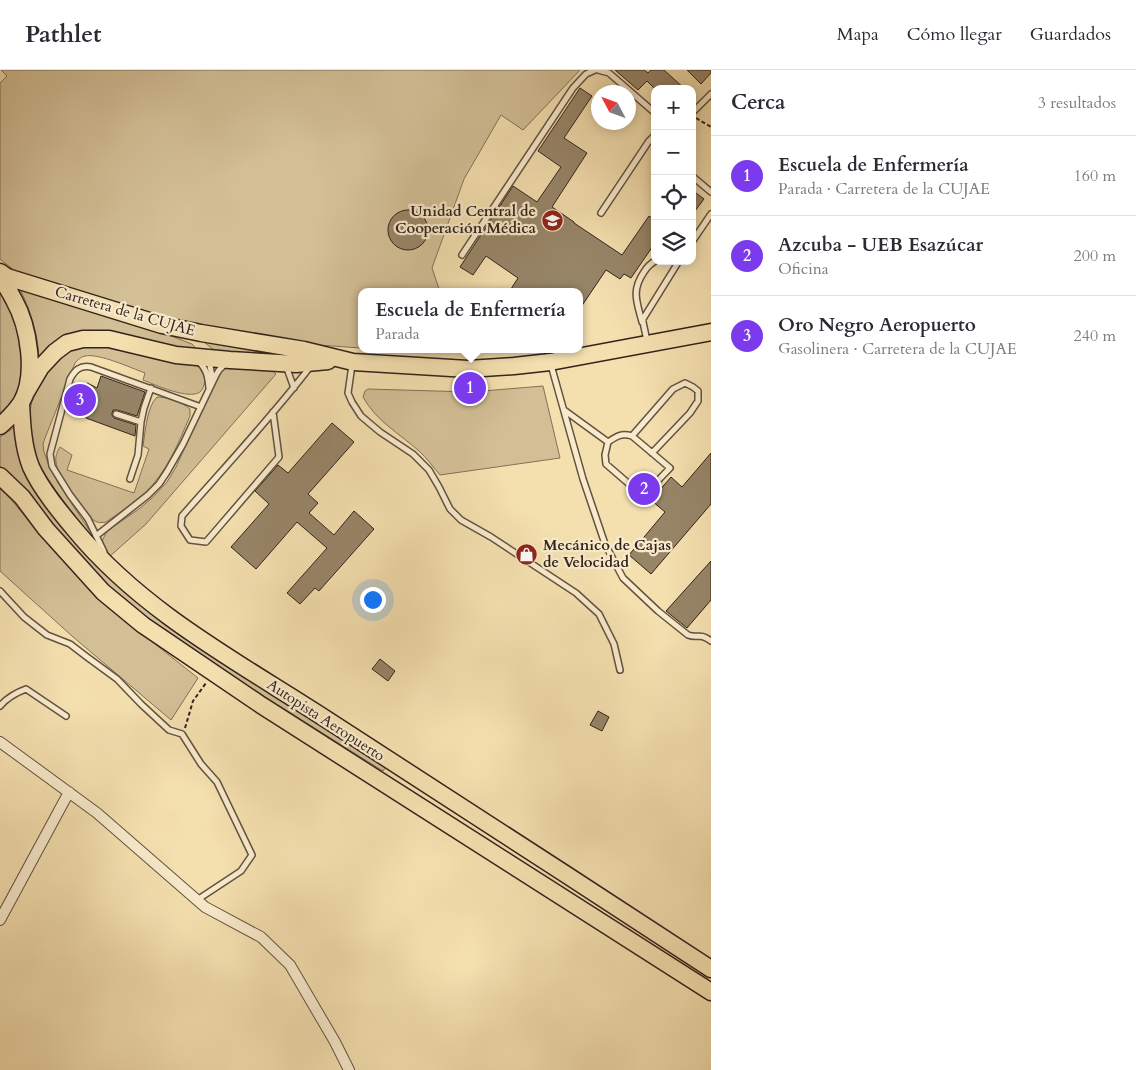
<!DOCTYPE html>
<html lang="es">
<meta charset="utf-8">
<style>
body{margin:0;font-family:Cardo,serif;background:#f7f7f7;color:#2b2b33}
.controls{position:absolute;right:15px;top:15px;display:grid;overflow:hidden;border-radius:10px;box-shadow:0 2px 12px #0003}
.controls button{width:45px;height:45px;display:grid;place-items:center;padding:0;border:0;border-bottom:1px solid #e1e1e2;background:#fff;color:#2b2b33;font:25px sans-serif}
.compass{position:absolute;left:591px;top:15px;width:45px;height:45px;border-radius:50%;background:#fff;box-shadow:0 2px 12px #0003;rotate:311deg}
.you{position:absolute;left:372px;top:529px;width:18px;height:18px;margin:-12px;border:4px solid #fff;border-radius:50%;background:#1a73e8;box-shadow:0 0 0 8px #1a73e833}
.badge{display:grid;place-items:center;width:32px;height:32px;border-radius:50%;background:#7c3aed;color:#fff;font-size:16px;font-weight:700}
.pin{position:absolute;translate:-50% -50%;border:2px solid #fff;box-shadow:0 1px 5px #0006}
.popup{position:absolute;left:358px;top:218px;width:225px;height:65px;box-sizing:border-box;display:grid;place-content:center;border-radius:10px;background:#fff;filter:drop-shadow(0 1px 4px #0005);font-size:16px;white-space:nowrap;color:#7c7c81}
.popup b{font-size:19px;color:#2b2b33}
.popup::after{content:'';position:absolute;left:50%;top:100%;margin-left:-10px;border:10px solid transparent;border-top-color:#fff}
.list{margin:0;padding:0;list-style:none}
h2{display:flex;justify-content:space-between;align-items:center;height:65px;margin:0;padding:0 20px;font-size:21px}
h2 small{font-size:16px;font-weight:400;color:#7c7c81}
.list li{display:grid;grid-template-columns:32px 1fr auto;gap:15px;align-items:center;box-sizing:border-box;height:80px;padding:0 20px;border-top:1px solid #e1e1e2}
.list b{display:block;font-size:19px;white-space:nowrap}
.list p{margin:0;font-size:16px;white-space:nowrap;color:#7c7c81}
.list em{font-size:16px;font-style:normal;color:#7c7c81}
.icon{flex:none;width:28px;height:28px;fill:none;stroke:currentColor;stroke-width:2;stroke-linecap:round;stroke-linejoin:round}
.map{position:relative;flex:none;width:711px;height:1000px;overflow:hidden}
header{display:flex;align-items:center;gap:30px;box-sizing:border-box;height:70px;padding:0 25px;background:#fff;border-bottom:1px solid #e1e1e2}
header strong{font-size:24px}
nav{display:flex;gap:28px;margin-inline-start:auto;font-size:18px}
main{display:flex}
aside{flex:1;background:#fff}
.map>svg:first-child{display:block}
.green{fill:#d3bf96;stroke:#827159}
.building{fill:#978568;stroke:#32231c}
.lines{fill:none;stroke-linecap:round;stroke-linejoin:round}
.service-casing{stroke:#625241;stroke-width:8}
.minor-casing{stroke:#625241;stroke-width:12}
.trunk-casing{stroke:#32231c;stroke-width:19}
.path{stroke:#32231c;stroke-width:2;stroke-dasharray:4 2.5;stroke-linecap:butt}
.service{stroke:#f8eacb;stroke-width:5}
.minor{stroke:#f8eacb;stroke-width:10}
.trunk{stroke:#f4dfaf;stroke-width:16}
.labels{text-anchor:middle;stroke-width:4.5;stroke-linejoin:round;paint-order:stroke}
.poi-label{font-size:15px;font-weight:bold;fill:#32231c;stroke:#f8eacb;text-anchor:end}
.street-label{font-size:15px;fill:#32231c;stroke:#f8eacb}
</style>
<header>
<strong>Pathlet</strong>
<nav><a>Mapa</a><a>Cómo llegar</a><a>Guardados</a></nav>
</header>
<main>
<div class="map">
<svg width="711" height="1000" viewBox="0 0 711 1000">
<rect width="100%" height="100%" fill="#f4dfaf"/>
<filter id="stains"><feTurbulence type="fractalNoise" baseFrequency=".004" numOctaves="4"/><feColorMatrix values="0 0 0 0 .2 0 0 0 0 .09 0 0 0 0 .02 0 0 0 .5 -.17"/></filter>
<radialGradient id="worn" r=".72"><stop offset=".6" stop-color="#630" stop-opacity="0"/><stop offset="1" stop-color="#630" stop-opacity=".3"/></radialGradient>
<!-- green -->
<path class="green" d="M1,0h579l-57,60 -22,-15 -37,64 -32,89 8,24h-79v56l-43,-3 -140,-23 -162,-50 -16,-13v-176l7,-7z
M0,217l18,35 6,54 -13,29 -11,12z
M19,217l124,38 49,19 8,9 -90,-17 -71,22c-1,-25 -9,-49 -20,-71z
M202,270l109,18 -94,-5z
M103,274l87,17 9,6 6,10c0,5 -1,11 -5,15 -11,8 -45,-7 -57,-12l2,-7c-14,-5 -46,-20 -60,-17 -5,1 -7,4 -10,7l-30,75 -2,6 1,8 4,11 10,20 43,65 -1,1 -62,-77 -11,-47 5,-24 15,-33 27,-22z
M228,296l42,3 6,5 -130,150 -37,33 -7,-14 1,-4 4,-8 32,-22 13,-11 15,-16 9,-15 44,-96z
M543,316l17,72 -120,17c-7,-8 -13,-17 -21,-24 -19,-17 -43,-30 -56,-54l2,-6 3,-2 103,3z
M157,327c11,0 25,5 33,12v7c-12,28 -23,56 -46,78 -11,10 -25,19 -38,28 -6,1 -9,1 -14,-3 -11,-14 -34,-40 -36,-57 -1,-5 1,-10 4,-15l12,8 -5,15 67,23 15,-44 -6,-3c2,-13 4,-40 14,-49z
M16,356l65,118 305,223 -3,4 -199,-125 -36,-26 -35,-28 -113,-123v-32z
M0,416l41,50 56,62 101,80 -27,42 -99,-84 -72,-65z"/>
<!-- building -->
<path class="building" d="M615,0h29l4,3 3,-3h13l21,19h-30l-8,-8 -9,9z
M687,0h24v3l-10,11z
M580,18l12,8 -28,42 23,15 -35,54 22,15v1l48,32 27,-39 6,4v23l-24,35 -7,-4 -4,5 -14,-9 -27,40v-18h-70l9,-14 -32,-22 -13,19 -13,-8 53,-81 24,16 24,-35 -23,-16z
M692,120l12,9 -12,16z
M388 160a20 20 0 1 1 40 0a20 20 0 1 1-40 0Z
M101,306l44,16 -8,24 -20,-6h-4l-1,3v2l2,3 22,7 -1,11 -49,-18 2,-6 -20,-8 6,-21 11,4 2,-4 10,5z
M332,353l22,19 -46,52 10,9 -9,10 25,22 20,-24 20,18 -55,62 -4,-3 -15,16 -13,-11 40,-45 -30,-26 -41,47 -25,-22 38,-43 -14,-13 23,-26 10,8z
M711,383v51l-60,70 -22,-19 36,-43 -14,-12 20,-23 11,10z
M711,491v39l-24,28 -21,-17z
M380,589l15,12 -7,10 -16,-12z
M598,641l11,6 -7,14 -12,-6z"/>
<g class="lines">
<defs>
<path id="service" d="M598,0l11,3 46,40
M692,43l19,-19
M692,106l19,16
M601,143l48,-72 6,-6
M692,172l19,-28
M462,185l111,-167 13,-14 9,-4
M642,252c-5,-20 -11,-31 2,-50 3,-5 6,-8 11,-11
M647,271l-4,-19v-3l36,-58
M209,291l3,15 -1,4
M199,292c8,7 9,16 10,26
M352,295l-4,28 4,9 9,14 19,16 33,22 16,16 10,17 11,22 11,11 30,17 85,56 23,21 15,30 6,26
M551,295l32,114 22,65 18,34 35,33 30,24c10,4 11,-3 23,6
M286,296l8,22
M564,340l44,32 -3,13 1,9 37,32 27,-28 -38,-32c-11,-3 -15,0 -24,6
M273,342l6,45 -73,85 -16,-2 -9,-14 1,-10c43,-49 88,-97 128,-149
M116,344l25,8
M632,366l41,-47 12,-6 8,4 5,4v10l-8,12 -38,40
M130,409l8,-24 3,-33 3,-14 7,-20
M96,466l52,-41 11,-11 8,-12 16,-28 33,-69 3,-5 6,-6
M104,482l-16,-33 -18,-24 -18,-29 -2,-12 20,-75c5,-9 10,-14 21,-12l110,40
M0,521l24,26 23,18 23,9 17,13 30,22 24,25 28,26 13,4 19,30 16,18 35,73 -11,16 -44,29
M0,636c7,-8 15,-13 26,-17l40,27"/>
<path id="minor" d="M0,672l97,71 108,94 56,30 29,28 45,77 14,28
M0,850l69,-128"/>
<path id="trunk" d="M0,202l7,5 155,48 39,8 103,17 49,12 115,7 46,-3 36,-4 161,-30
M0,207c5,7 10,15 14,23 15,27 23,76 7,103 -6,9 -13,16 -21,23
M25,324l16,-27 14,-15 12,-9 16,-4h26l67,16 54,5 66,4 32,-3
M21,333c1,21 2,44 10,64 10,22 29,45 45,64 68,82 164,132 253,190 127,82 255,165 382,248
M0,406l22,21 24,32 57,63 40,33 118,80 450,287"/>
</defs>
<!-- service casing -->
<use href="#service" class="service-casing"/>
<!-- minor casing -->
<use href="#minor" class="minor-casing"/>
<!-- trunk casing -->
<use href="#trunk" class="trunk-casing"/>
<!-- path -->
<path class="path" d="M696,48l15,9
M185,658l8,-27 13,-18"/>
<!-- service -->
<use href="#service" class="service"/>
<!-- minor -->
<use href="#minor" class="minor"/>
<!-- trunk -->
<use href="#trunk" class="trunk"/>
</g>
<!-- icons -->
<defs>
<symbol id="university-disc" viewBox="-11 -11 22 22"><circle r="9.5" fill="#8f2418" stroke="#f8eacb"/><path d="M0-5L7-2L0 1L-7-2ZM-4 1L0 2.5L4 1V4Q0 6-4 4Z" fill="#fff"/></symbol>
<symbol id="shop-disc" viewBox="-11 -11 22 22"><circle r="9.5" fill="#8f2418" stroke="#f8eacb"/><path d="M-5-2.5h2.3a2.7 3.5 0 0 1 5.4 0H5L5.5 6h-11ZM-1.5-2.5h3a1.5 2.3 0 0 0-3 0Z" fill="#fff"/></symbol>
</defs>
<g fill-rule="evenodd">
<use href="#university-disc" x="540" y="138" width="25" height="25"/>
<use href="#shop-disc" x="514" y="472" width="25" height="25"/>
</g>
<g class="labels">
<!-- poi labels -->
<g class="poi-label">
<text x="536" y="146">Unidad Central de<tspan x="536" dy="17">Cooperación Médica</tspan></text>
<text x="543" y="480" text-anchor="start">Mecánico de Cajas<tspan x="543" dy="17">de Velocidad</tspan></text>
</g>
<!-- street labels -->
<g class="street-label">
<text transform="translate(125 241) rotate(16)" y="5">Carretera de la CUJAE</text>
<text transform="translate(326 650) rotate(33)" y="5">Autopista Aeropuerto</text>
</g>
</g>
<rect width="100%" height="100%" filter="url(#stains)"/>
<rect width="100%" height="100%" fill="url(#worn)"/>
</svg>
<div class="controls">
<button>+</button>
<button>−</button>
<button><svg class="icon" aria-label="locate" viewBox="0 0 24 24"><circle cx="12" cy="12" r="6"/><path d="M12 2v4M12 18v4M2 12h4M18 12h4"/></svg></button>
<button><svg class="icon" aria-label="layers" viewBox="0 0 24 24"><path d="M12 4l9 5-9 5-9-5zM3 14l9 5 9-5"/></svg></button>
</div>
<svg class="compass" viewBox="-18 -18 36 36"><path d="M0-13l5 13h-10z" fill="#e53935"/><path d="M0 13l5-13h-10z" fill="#7c7c81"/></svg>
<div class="you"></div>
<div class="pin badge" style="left:470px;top:318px">1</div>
<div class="popup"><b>Escuela de Enfermería</b>Parada</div>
<div class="pin badge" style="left:644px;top:419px">2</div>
<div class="pin badge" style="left:80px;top:330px">3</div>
</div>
<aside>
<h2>Cerca<small>3 resultados</small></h2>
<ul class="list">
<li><span class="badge">1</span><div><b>Escuela de Enfermería</b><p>Parada · Carretera de la CUJAE</p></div><em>160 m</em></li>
<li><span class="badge">2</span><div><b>Azcuba - UEB Esazúcar</b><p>Oficina</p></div><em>200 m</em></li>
<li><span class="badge">3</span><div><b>Oro Negro Aeropuerto</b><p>Gasolinera · Carretera de la CUJAE</p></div><em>240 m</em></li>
</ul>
</aside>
</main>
